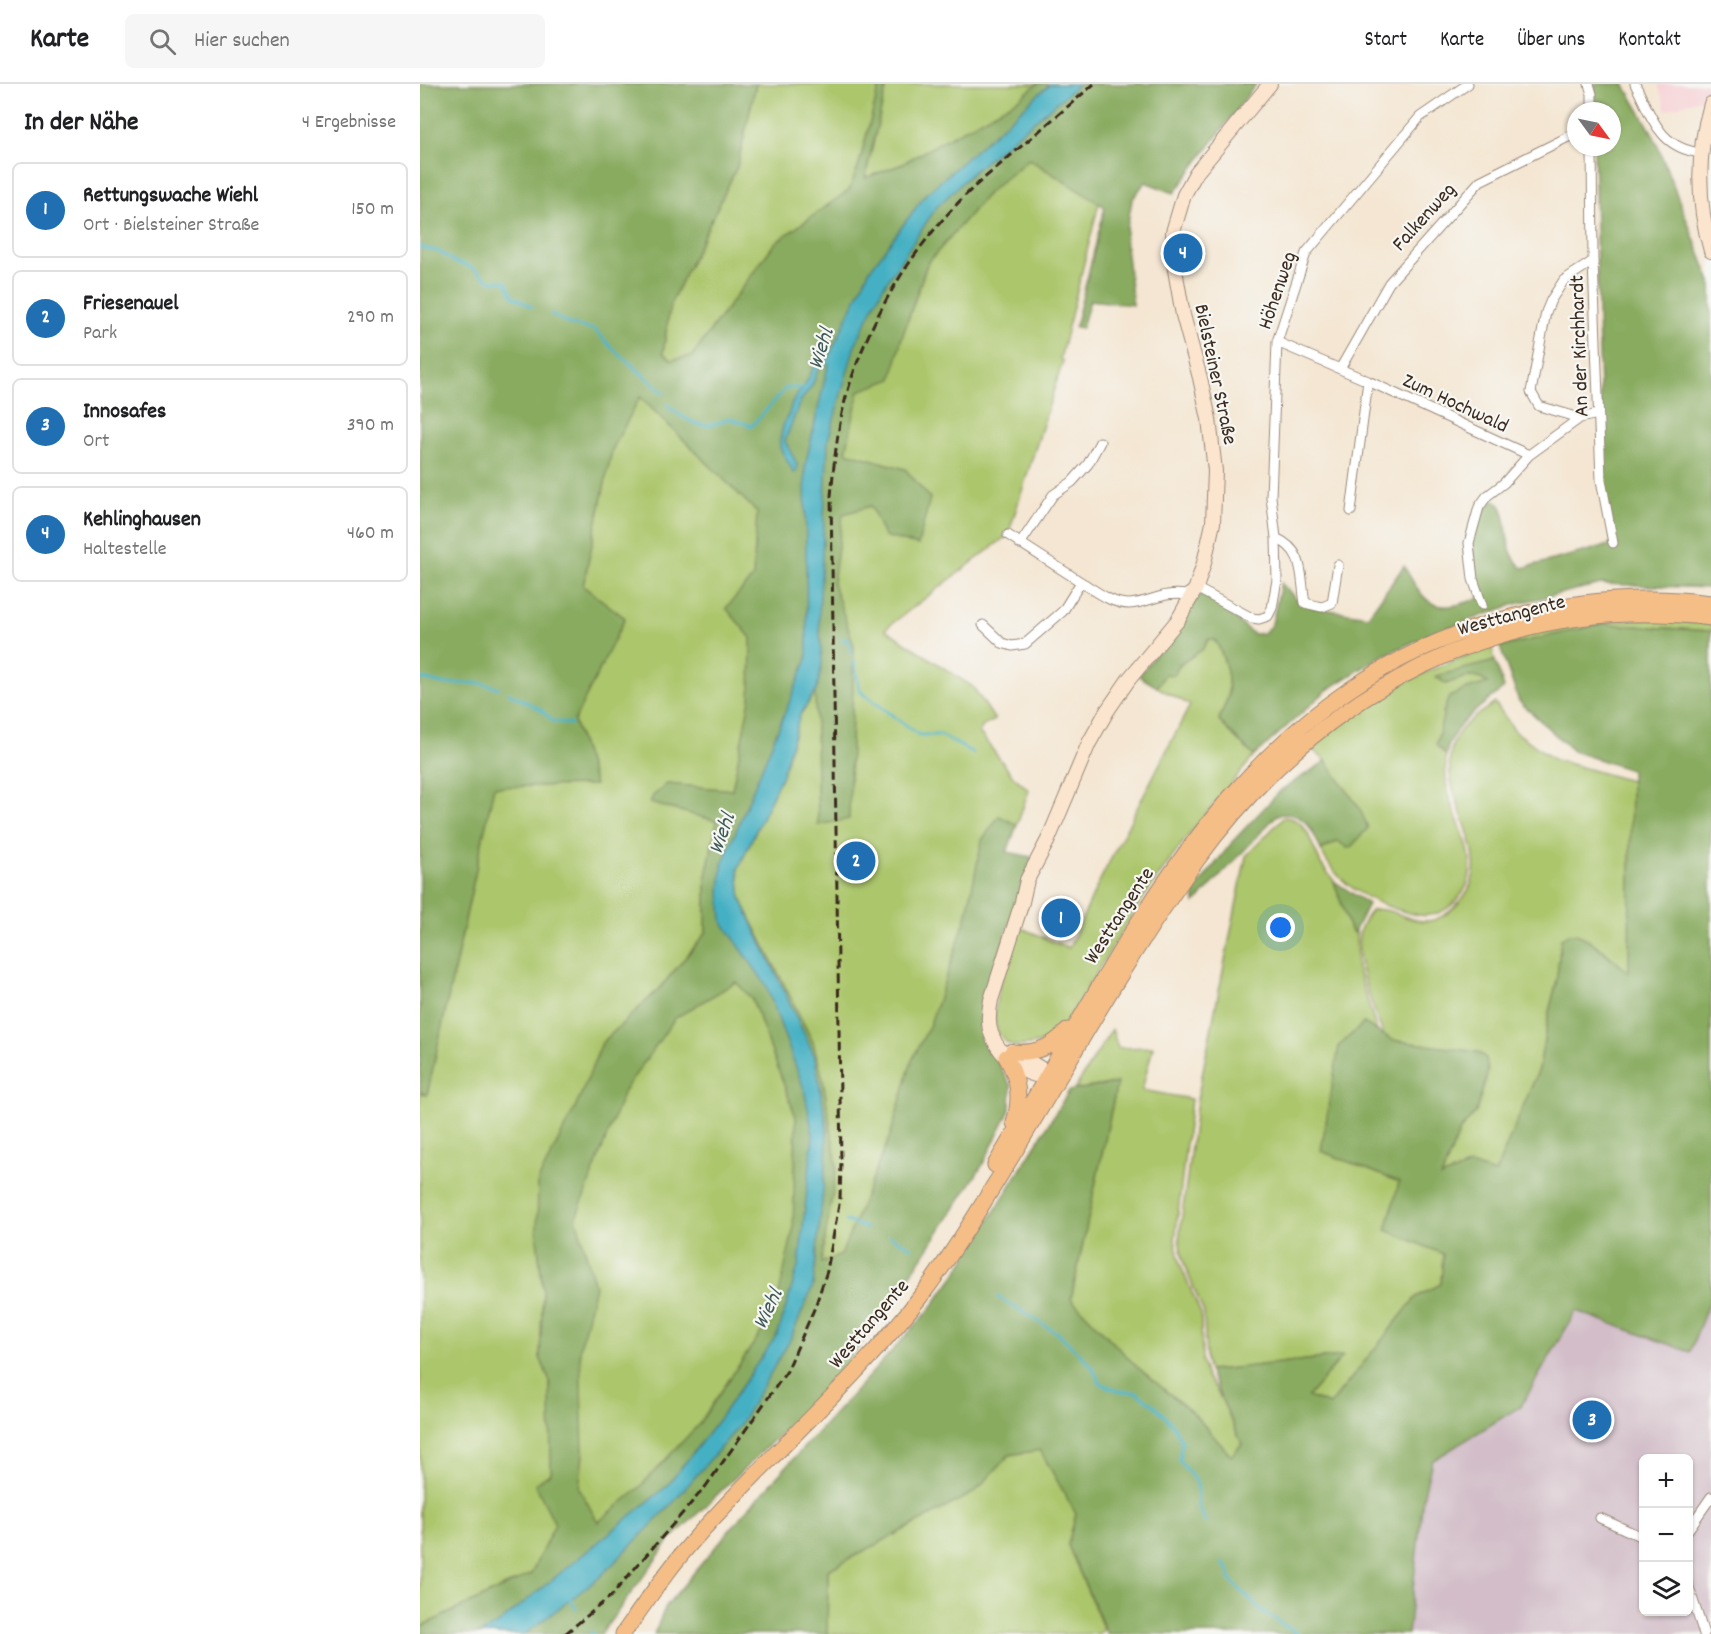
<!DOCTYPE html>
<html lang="de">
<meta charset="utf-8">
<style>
body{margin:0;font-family:Dekko,sans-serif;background:#f6f6f6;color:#202124}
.controls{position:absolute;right:18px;bottom:18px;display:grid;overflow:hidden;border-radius:9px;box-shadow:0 2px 4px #0004}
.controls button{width:54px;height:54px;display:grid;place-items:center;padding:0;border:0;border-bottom:2px solid #e0e0e0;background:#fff;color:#202124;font:30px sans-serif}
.compass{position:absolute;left:1147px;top:18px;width:54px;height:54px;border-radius:50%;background:#fff;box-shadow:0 2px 4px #0004;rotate:123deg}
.you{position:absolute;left:861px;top:844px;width:21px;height:21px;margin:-15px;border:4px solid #fff;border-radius:50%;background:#1a73e8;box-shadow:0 0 0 9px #1a73e833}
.badge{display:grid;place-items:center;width:39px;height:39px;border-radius:50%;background:#1f6fb2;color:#fff;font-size:20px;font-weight:700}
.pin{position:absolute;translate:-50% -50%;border:3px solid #fff;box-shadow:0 2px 6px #0006}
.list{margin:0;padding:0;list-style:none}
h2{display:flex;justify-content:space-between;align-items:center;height:78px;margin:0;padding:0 24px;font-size:26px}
h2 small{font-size:20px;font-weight:400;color:#757577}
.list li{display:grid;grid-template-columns:39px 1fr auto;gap:18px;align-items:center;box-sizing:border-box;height:96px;margin:0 12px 12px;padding:0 12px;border:2px solid #e0e0e0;border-radius:9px}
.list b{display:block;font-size:22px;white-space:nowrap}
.list p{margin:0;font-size:20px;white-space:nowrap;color:#757577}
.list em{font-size:20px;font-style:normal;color:#757577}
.icon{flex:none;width:33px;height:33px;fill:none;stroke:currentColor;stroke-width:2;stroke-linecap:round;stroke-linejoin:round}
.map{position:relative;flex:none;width:1291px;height:1550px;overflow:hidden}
header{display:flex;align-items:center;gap:36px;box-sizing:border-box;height:84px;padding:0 30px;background:#fff;border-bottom:2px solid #e0e0e0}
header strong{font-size:28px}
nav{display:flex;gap:33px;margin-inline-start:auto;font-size:21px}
.search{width:420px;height:54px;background:#f6f6f6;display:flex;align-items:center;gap:15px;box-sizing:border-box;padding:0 21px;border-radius:9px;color:#757577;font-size:22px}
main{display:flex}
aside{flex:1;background:#fff}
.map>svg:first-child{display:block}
.built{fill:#f7cfd4}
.industrial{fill:#d2bdc8;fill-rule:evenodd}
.green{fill:#acc66c;stroke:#747845;stroke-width:1.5;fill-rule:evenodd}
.forest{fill:#89ab60;stroke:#626a3f;stroke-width:1.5;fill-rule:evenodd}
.water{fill:#45b0c3;stroke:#406d70;stroke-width:1.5}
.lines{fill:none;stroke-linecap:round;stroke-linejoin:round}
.stream{stroke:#45b0c3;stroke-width:3}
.minor-casing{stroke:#988878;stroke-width:11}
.secondary-casing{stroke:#988878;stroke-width:16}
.primary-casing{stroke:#988878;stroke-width:17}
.minor{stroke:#fff;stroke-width:9}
.secondary{stroke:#fbe5cf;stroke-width:14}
.primary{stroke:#f6be87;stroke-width:15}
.rail{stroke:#3b2a1e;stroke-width:3;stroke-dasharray:9 4.5;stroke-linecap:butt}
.labels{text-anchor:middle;stroke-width:4.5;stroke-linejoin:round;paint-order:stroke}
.street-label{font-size:21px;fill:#3b2a1e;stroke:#f6f6f2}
.water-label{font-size:22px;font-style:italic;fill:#3e5958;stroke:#f6f6f2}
</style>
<header>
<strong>Karte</strong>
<div class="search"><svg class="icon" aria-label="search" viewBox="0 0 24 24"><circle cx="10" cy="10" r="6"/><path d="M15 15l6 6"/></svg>Hier suchen</div>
<nav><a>Start</a><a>Karte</a><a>Über uns</a><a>Kontakt</a></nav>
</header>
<main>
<aside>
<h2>In der Nähe<small>4 Ergebnisse</small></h2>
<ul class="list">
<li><span class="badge">1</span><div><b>Rettungswache Wiehl</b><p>Ort · Bielsteiner Straße</p></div><em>150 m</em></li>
<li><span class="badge">2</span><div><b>Friesenauel</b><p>Park</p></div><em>290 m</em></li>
<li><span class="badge">3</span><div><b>Innosafes</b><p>Ort</p></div><em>390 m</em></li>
<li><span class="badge">4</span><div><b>Kehlinghausen</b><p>Haltestelle</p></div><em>460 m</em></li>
</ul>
</aside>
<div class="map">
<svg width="1291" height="1550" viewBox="0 0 1291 1550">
<rect width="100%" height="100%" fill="#f6f6f2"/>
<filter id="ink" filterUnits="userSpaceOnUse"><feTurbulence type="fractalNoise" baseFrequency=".0167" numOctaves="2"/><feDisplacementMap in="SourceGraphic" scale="12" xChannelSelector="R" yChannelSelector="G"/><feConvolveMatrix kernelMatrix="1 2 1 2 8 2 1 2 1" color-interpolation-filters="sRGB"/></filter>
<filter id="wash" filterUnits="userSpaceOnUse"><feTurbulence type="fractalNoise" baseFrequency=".008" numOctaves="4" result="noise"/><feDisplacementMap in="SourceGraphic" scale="24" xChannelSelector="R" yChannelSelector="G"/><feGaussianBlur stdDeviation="1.35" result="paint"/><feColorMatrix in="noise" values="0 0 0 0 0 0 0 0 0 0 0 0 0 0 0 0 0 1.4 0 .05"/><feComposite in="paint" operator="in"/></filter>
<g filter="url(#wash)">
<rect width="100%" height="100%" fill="#f4e6d2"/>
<!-- built -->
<path class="built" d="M1238,0h51l-5,14 -38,12z"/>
<!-- industrial -->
<path class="industrial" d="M1291,1212v338h-303l15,-136 9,-37 89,-55 55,-95 114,41zM1224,1374h44v154h-44z"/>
<!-- green -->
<path class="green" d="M336,0h124l-22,84 -9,22 -74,53 -83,113 -20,4 -9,-6 7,-49 67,-138z
M467,0h152l-14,12 -125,69 -35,13z
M790,0l27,27 -140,90 2,2 -39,156 3,2 -55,174 -123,94 88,58 22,33 -12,6 -4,6 33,43 17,15 -12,35 -18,-9 -56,197 -102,242 -19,8 -113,206 -178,105 -111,53v-535l7,3 67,-309 101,-2 -21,-63 51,-103 -42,-32 29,-136 28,-54 115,114 28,-255zM506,183l-25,73 -4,17 16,-73zM329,623l4,49 -36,175 -74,74h-1l17,-16 47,-56v-56l11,-56 -67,-19 17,-18 65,6zM211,932l-92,170 -1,-5 40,-79 24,-59zM122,1147l14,251 -21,3 17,-12 -2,-91 -10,-25 3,-66 -6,-53z
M1222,535l69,5v7l-109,-7 -102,23v-6l84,-18z
M792,554l6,7 8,20 2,13v19l-9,22 1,3 34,34 -67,81 -45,62 -84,136c-15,10 -23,9 -40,11 -7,0 -11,-2 -16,-8 -20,-21 9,-85 17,-111l50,21 29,-64 92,-179 -33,-18 8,-13 9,1c7,-14 10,-12 22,-21 5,-4 8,-9 13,-15z
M1071,561l4,16 -59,16 10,7c18,-7 26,-12 43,0l-25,6 -21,21v13l-7,21 10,10c-1,14 -1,28 3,42 10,35 40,73 5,106 -22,20 -39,12 -64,4 -29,-10 -56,-28 -69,-57l18,-9 8,7 13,-39 -34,-48 -17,-14 31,-25 60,-39z
M1075,619l20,28 38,28 78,22 -2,192c-11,-10 -45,-43 -60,-39 -3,1 -5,4 -8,5l-5,46 -7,27 -10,57 -44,105 -54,4 19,-48 16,-18 -84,-72 -9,-6c-10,-28 -28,-68 -24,-99 1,-10 7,-18 13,-25 21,-4 40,16 62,10 12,-4 21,-12 29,-22 38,-47 -33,-105 -8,-159 8,-16 26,-27 40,-36z
M864,733l9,2 7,4 7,9 14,32 13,17 16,49 6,4 1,33 20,64 -14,-8 37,159 43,71 -2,31 -25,13 -86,108 -22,-8 34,-41 -133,15 -3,-11 -2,-47 -20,-49 -5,-24 18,-140 49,-244z
M692,945l6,19 35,-1 -11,43 49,9 -16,141 5,24 21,50 1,47 5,16 14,21 21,46 -11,13 -36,-42 -59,-49 -65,-67 46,-216 -43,7z
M620,1366l36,64 -8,31 36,85 -6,4h-271l1,-64 147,-78 34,-37z"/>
<!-- forest -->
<path class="forest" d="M0,0h336l-19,83 -67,138 -7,48 9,7 20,-4 83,-113 74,-53 9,-22 22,-84h7l-22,94 35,-13 119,-66 18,-15h219l-82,109 -29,-11 -13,18 -7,38 8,67 -43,-5 -8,28 -7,-1 30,-120 -76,-48 -40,33 -62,72 -26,76 -9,39 -33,12 -13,61 59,17 25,29 -12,47 -34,-9 -13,-30 -28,8 -10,69 21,62 -5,174 -31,6 -3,-132 -15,22 -18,60 -44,94 3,30 72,143 10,37 14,88 -16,96 20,-8 49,-119 22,-76 18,-36 36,-106 16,-78 17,-24 18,9 -10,27 25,5 -51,149 -1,25 31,55 -1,24 -28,56 -93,142 -64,83 -155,149 -69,94h-181v-7l111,-53 24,-50 -20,-40 16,-11 -1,-91 -10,-25 3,-66 -6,-54 1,-56 40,-79 24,-59 57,-54 47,-56v-56l11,-56 -67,-18 3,-7 14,-12 65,6 18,-91 1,-61 -25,-30 27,-31 4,-65 -117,-115 -28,53 -29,136 42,32 -51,103 21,64 -101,2 -67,308 -7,-3zM316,898l16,17 44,118 -3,114 -18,81 -76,112 -63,67 -38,31 -19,-34 4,-33 -3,-107 15,-62 -19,-68 48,-127 51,-73z
M1174,0h30l29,50 58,148v306l-110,-4 -86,20 -82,29 -53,24 -53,33 -73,66 -35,-35c2,-9 7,-16 9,-24 3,-18 -4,-42 -13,-57l-6,-1 -7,11 -22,13 -6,12 -9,-1 -8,13 -18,-11 60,-80 4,-2 21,14 25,23 6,3 9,-1 8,-9 9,-41 19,20 16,5 52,8 36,-50c23,42 30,48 76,32l-11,-50 12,-35 13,-13c20,11 4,50 29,68l90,-24 -11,-69 -8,-328h18v-36h-18l1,-23z
M1182,540l109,7v665l-21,56 -114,-41 -55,95 -89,55 -9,37 -15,136h-301l-39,-89 8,-31 -36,-64 -31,5 -34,37 -147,78 -1,64h-173l12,-28 78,-93 187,-205 24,-33 114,-184 48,-8 -46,216 65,67 59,49 36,41 11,-12 -33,-73 134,-15 -35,41 22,8 86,-108 25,-13 2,-30 -57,-24 13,-48 -78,-31 18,-105 25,-23 28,17 86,12 8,6 2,14 -12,40 -16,18 -19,47 29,-12 25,8 44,-104 10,-57 7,-27 5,-46c3,-1 5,-4 8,-5 17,-4 47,30 60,38l2,-202 -58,-19 -54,-50 -19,-54z
M1075,577l9,27c-24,20 -52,35 -58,67l-10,-10c5,-16 6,-33 13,-48l15,-7 24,-7c-16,-11 -25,-5 -42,1l-10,-8z
M906,677l34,48 8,19 -17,19 -4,1 -9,-7 -17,9c-9,-21 -16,-40 -44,-35l-82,88 -1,-12 40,-51 47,-50z
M914,797l34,23 -13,26 1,4 -6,-4z"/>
<!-- water -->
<path class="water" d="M630,0h29l-105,87 -38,37 -54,81 -27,56 -27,95 -9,176 3,48 -5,25 -17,26 -18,60 -44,94 3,30 74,158 12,71 -1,35 -13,123 -24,56 -50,84 -68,79 -71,72 -75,57h-45l19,-11 168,-137 53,-68 58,-85 21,-70 14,-128 -9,-46 -38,-104 -44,-64 -2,-28 2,-28 85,-206 -2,-193 26,-114 38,-81 57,-77z
M397,276h5l-10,26 -12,16 -15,39 12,23v7l-3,2 -14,-25v-8l4,-18 5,-8 2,-9 8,-13 4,-3z"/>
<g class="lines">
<!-- stream -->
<path class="stream" d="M0,163l18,4 17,11 14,4 22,15h14l8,15 19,11
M131,230l18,10 26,6 16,17 53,46
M400,281l13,-6
M247,321c22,17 35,28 62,13l23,8 34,-38h20
M422,556l4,-1 4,5 1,9
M434,576l5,29 3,4 57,42h22l32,18
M0,594l22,6 38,-1 19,5
M89,609l31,16 13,12 18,3
M426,1137l20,7
M470,1152l21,11
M578,1213l61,37 32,31 9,18 19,8 17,1 18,13 18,19 10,17 -3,19 18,23 1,23 8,17
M803,1479l7,9v8l32,31 36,23
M149,1513l7,12
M171,1548l2,2"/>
</g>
</g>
<g filter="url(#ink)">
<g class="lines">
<defs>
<path id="minor" d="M1169,0l3,10v17
M1215,0c17,33 24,64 66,69
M1172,63l1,114 8,219 12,63
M857,258l91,39 161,74
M920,285l49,-86 91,-102 96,-48
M1160,334l-41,-12 -8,-14 15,-80 5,-12 13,-20 29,-19
M931,427l17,-130
M588,451l73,47
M856,454c29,13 24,36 29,65l17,4 10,-4 6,-38
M600,460l33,-49 19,-13 16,-18 12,-22
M1062,521l-9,-26 -4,-36 10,-36 8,-11 17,-13 25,-28 51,-37 18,-4
M563,541l19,18 10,3 13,-2 38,-33 18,-29c14,8 30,22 48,22 20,-1 35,-13 56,-9l11,-7 56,30 7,1 9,-3 4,-8 5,-28 -1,-42 -5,-41 6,-155 29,-89 114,-136 48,-33
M1180,1434l44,20
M1268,1446l23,-33
M1268,1501l16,49"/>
<path id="secondary" d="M1291,20c-14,48 -14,99 0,147
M591,967l29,17 7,15
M637,990c-27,10 -58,-17 -66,-41 -4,-11 -2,-23 0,-33l31,-98 5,-22 21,-40 41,-97 18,-32 22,-32 49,-59 18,-32 8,-25 9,-40 2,-52 -6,-52 -9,-41 -17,-63 -9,-51 -1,-32 11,-37 12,-22 74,-89"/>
<path id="primary" d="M592,968c25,2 39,-5 56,-22
M586,973c13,22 15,42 8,66
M575,1081c131,-216 235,-468 502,-544 69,-20 143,-27 214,-18
M203,1550c24,-34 48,-69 76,-100 73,-82 158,-154 225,-242 25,-33 47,-69 69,-105 68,-109 128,-223 204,-327 122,-167 304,-268 514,-242"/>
</defs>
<!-- minor casing -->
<use href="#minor" class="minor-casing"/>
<!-- secondary casing -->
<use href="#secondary" class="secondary-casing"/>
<!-- primary casing -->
<use href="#primary" class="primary-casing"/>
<!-- minor -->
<use href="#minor" class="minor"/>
<!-- secondary -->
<use href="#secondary" class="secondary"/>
<!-- primary -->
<use href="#primary" class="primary"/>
<!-- rail -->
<path class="rail" d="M145,1550l46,-38 95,-110 81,-115 28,-64 12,-36 13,-72 1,-37 -10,-666c3,-33 6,-66 15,-99 23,-81 68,-153 129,-211l119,-102"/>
</g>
</g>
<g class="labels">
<!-- street labels -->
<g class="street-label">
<text transform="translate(1003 132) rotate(-48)" y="7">Falkenweg</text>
<text transform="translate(856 206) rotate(-71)" y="7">Höhenweg</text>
<text transform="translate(1158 262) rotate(-92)" y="7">An der Kirchhardt</text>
<text transform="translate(797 290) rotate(78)" y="7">Bielsteiner Straße</text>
<text transform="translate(1036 318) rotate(25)" y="7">Zum Hochwald</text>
<text transform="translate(1091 530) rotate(-15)" y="7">Westtangente</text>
<text transform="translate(698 831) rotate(-57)" y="7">Westtangente</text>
<text transform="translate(448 1239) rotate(-49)" y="7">Westtangente</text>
</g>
<!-- water labels -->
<g class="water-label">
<text transform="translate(399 264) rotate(-72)" y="8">Wiehl</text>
<text transform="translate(300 749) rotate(-70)" y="8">Wiehl</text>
<text transform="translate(346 1224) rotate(-64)" y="8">Wiehl</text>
</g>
</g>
</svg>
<div class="controls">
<button>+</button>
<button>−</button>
<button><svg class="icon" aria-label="layers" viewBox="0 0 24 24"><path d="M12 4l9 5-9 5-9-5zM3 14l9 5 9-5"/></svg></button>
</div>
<svg class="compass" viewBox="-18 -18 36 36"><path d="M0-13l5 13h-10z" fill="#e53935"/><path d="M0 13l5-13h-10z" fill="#757577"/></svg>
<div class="you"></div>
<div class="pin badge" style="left:641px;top:834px">1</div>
<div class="pin badge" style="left:436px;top:777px">2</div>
<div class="pin badge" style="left:1172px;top:1336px">3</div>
<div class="pin badge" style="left:763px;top:169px">4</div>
</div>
</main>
